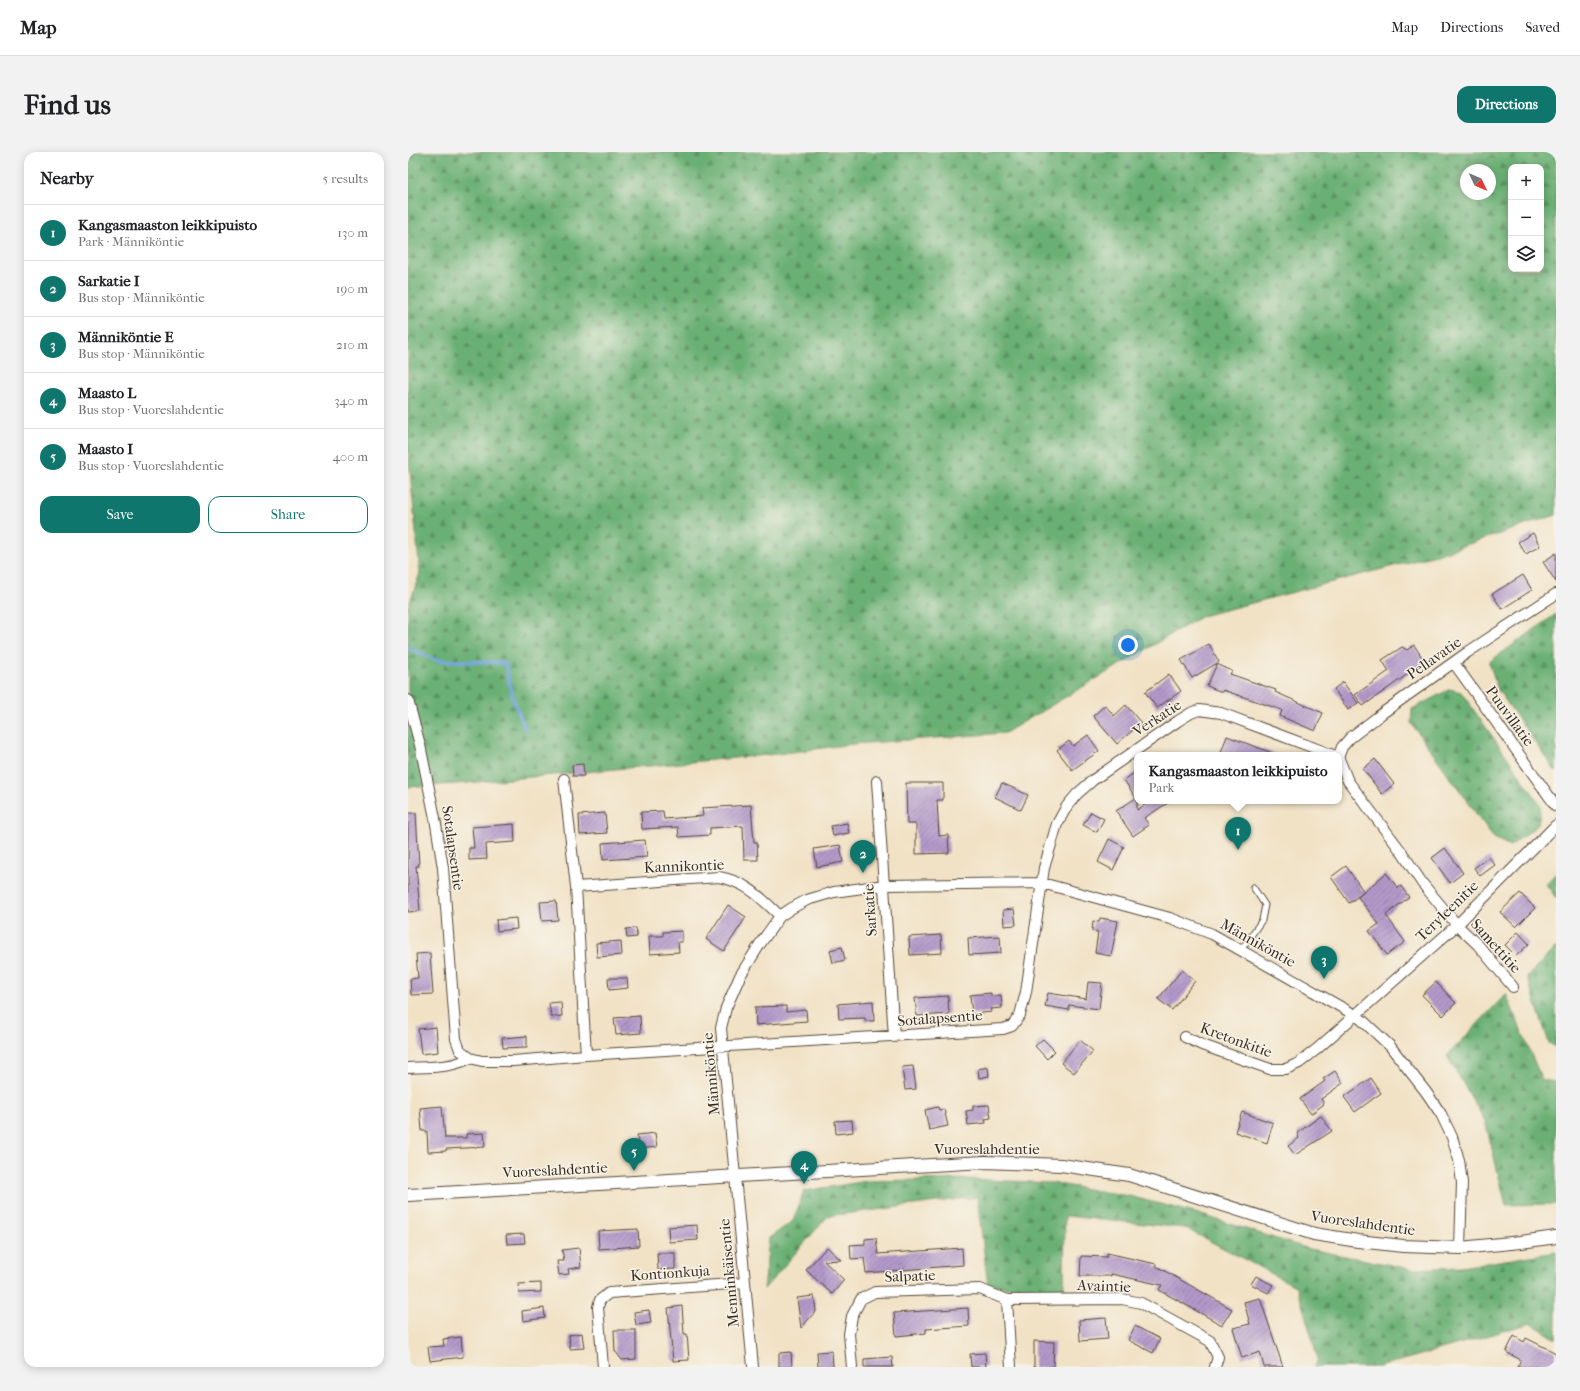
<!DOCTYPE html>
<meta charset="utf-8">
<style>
body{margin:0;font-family:"IM FELL French Canon",serif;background:#f2f2f2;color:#202124}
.controls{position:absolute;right:12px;top:12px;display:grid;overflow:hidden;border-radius:8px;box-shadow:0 2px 10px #0003}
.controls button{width:36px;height:36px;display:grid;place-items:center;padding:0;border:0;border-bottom:1px solid #e0e0e0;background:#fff;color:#202124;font:20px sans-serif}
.compass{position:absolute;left:1052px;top:12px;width:36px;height:36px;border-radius:50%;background:#fff;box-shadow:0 2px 10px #0003;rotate:134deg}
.you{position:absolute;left:720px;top:493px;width:14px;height:14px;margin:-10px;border:3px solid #fff;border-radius:50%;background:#1a73e8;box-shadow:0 0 0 6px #1a73e833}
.badge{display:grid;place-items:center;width:26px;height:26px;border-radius:50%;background:#0f766e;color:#fff;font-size:13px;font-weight:700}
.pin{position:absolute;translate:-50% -33px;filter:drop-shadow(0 1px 2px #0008)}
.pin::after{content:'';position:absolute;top:21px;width:14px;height:12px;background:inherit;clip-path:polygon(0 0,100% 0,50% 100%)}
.popup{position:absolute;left:726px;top:600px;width:208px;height:52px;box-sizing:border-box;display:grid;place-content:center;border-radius:8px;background:#fff;filter:drop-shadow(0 1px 3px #0005);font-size:13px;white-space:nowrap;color:#757577}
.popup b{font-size:15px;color:#202124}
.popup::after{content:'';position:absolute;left:50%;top:100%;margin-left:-8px;border:8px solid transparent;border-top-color:#fff}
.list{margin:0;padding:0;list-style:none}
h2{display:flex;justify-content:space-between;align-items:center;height:52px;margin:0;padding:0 16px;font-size:17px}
h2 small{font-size:13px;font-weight:400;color:#757577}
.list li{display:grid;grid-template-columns:26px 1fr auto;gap:12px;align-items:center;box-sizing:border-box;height:56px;padding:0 16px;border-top:1px solid #e0e0e0}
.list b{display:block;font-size:15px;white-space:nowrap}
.list p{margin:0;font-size:13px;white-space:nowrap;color:#757577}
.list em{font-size:13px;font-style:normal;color:#757577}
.actions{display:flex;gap:8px;padding:12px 16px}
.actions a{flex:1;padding:9px 0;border:1px solid #0f766e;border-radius:12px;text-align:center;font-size:14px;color:#0f766e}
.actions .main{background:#0f766e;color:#fff}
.icon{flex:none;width:22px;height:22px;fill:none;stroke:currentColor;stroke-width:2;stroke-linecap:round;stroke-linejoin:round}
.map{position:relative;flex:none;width:1148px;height:1215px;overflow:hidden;border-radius:12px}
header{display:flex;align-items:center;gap:24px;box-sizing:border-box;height:56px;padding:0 20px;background:#fff;border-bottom:1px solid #e0e0e0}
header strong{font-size:19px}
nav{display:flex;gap:22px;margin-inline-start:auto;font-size:14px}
.intro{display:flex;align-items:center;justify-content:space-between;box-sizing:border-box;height:96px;padding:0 24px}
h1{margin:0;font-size:28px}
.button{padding:10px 18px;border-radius:12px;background:#0f766e;color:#fff;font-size:14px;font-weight:700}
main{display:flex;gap:24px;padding:0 24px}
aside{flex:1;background:#fff;border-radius:12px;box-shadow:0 2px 10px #0003}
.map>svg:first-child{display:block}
.forest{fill:url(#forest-firs);stroke:#536d49;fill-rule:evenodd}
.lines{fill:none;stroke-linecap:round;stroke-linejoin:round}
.stream{stroke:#76a5df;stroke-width:3.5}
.building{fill:url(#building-hatch)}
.service-casing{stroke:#564637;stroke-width:7}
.minor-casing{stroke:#564637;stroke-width:12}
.tertiary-casing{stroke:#564637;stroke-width:14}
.service{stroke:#fff;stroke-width:5}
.minor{stroke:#fff;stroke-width:10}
.tertiary{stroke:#fff;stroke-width:12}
.labels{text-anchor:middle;stroke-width:3;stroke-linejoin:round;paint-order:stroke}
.street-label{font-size:15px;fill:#3b2a1e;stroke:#f7f3e8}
</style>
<header>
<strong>Map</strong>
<nav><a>Map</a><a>Directions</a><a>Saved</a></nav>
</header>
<div class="intro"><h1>Find us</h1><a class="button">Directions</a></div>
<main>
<aside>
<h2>Nearby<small>5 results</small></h2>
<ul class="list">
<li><span class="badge">1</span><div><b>Kangasmaaston leikkipuisto</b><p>Park · Männiköntie</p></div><em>130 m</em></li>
<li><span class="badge">2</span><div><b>Sarkatie I</b><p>Bus stop · Männiköntie</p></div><em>190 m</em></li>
<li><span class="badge">3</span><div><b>Männiköntie E</b><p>Bus stop · Männiköntie</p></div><em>210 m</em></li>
<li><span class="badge">4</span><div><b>Maasto L</b><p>Bus stop · Vuoreslahdentie</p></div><em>340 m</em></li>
<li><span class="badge">5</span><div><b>Maasto I</b><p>Bus stop · Vuoreslahdentie</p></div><em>400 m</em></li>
</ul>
<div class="actions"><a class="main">Save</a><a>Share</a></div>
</aside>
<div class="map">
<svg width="1148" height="1215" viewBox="0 0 1148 1215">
<defs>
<pattern id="forest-firs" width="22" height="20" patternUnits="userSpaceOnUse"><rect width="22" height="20" fill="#6bb074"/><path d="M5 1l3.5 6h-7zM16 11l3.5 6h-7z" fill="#598f5f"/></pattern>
<pattern id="building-hatch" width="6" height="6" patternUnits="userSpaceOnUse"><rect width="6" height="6" fill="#b299ca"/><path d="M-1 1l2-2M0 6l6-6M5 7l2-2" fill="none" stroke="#927da3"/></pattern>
</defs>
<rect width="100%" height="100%" fill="#f7f3e8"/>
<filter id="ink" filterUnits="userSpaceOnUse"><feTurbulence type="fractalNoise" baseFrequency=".025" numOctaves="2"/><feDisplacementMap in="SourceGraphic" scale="8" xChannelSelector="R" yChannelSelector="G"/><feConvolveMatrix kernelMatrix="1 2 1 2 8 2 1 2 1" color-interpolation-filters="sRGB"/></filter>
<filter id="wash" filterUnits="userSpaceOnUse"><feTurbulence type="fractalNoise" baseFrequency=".012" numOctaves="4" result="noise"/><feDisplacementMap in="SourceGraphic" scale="16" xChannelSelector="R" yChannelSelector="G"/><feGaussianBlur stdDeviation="0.9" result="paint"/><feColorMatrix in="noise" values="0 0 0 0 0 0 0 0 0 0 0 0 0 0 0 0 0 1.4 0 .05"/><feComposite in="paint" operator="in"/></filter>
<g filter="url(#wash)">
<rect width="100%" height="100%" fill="#f1e2c6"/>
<!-- forest -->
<path class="forest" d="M0,0h1148v363l-120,40 -234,61 -197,117 -152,11 -76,10 -321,30 -48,3v-180l12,-34 -12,-122zM1103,15h30v102h-30zM1058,18h24v24h-24z
M1148,462v158l-58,-82 -9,-28z
M1042,537l11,3 80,113 -3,20 -28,21 -16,-8 -83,-115 1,-14z
M1148,721v25l-10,-14z
M1148,795v100l-7,-4 -22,-66z
M1098,842l36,86 14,2v122l-50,1 -21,-84 -38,-65z
M560,1027l84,4 77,13 70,18 110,35 103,20 49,-2 95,-15v87l-25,-16 -152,44h-65l4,-8 -21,-72 -112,-59 -120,-12 -1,77 -76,-8 -11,-88 -149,19 -64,73 5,-51 24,-17 11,-30 63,-10z"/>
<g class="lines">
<!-- stream -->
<path class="stream" d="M0,496l28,12 69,3 8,36 12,30"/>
</g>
<g id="blocks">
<!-- building -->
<path class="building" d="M1125,381l7,13 -14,8 -8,-12z
M1148,401v29l-13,-20z
M1115,423l9,15 -30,19 -10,-15z
M801,492l10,18 -27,16 -11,-18z
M1006,493l11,17 -62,44 -8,-11 34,-24 -7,-11 20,-13 5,3z
M809,512l15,7 -2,3 46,16 -1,2 48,21 -8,18 -35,-15 2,-6 -59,-20 -1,2 -15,-6z
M761,522l12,17 -24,17 -12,-16z
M935,530l15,21 -10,7 -14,-21z
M697,553l9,11 12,-11 15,18 -24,21 -24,-28z
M680,583l11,16 -27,19 -15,-20 12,-9 4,5z
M819,584l48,18v1h-55z
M967,607l19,25 -12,10 -19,-25z
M175,612l1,12h-11l-1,-11z
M729,619v39l14,-9h20l-27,17 5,7 -16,11 -17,-25 20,-13 -12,-18z
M498,631h37v17h-6l2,36 9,-1 1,18 -33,1v-30h-9z
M594,631l26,12 -7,15 -26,-13z
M343,653l3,37h3l1,18h-14l-1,-34 -33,2v7l-31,2 -1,-10 -36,2 -1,-17 22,-1 1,8 39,-3 -1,-8z
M683,660l13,7 -7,13 -14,-7z
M0,661h8l3,53h-3l4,45 -12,1z
M197,661l2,20 -27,2 -1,-20z
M439,671l2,10 -16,3 -2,-10z
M106,672l1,18 -29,2 1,15 -18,1v-12h5l-2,-21z
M701,687l15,8 -11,23 -15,-8z
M237,688l2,17 -44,3 -1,-17z
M432,693l3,17 -26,5 -3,-18z
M1037,696l18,25 -13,10 -18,-25z
M1081,705l6,8 -15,11 -6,-8z
M938,714l18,26 -15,11 -18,-26z
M978,721l12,15 3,-2 8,11 -23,18 19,27 -18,13 -18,-24 10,-7 -21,-27z
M1112,741l15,15 -19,19 -16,-15z
M148,749l2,19 -16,1 -2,-19z
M320,753l18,12 -22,34 -18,-12z
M606,757l2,16 -12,1 -1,-16z
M108,766l1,11 -20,2 -1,-11z
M692,766l18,3 -7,35 -16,-3 3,-21 -6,-1 1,-10 6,1z
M228,776l1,9 -10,1 -1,-9z
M274,779v11h-4l1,10 -29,2 -1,-18h14v-4z
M1110,780l11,12 -13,12 -11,-11z
M533,783l1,18 -32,2 -1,-18z
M592,784l1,17 -32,2 -1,-17z
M213,789l1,14 -25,2 -1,-14z
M434,795l3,13 -12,3 -3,-13z
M22,801l3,41 -22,1 -1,-16 8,-1 -2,-24z
M774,818l13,11 -23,29 -14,-11z
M200,826h19l1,10 -19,2z
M680,830l14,1 -3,26 -30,-4v5l-24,-4 3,-13 38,6z
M1028,830l20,21 -13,13 -21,-21z
M583,841v3l10,-1 1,13 -11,1 1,3 -20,2 -2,-19z
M540,844l1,18 -32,2 -2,-18z
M465,849l1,20h-9v-3l-26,1 -1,-15z
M153,850l1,14 -11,1 -2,-14z
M378,854v6l20,-2 1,11 -51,4 -1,-18z
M232,864l1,17 -25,2 -2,-17z
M28,875l2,25 -17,2 -3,-25z
M119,884v11l-24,1 -1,-10z
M635,887l12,12 -8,8 -12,-13z
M672,888l13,11 -19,22 -13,-10z
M505,914l3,23 -11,1 -3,-23z
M580,915l1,9 -10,2 -1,-9z
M927,919l8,12 -22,16 3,5 -13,10 -11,-15 25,-18 -2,-2z
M963,926l10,15 -26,19 -11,-15z
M581,953l2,13 -6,1 1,4 -18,2 -2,-14 7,-1v-4z
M34,954l3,32h21v-4l18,-1 1,14 -39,2v2l-18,1 -1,-21h-5l-2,-23z
M530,955l1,3 5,-1 4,17 -19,4 -4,-20z
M834,960l31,11 -6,20 -32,-11z
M913,964l11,15 -37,24 -7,-9 11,-8 -2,-5z
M444,968l1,12 -17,2 -1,-13z
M247,981l2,14 -18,2 -2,-14z
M289,1073l1,15 -29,2 -1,-15z
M230,1077l1,17 -40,3 -1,-18z
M116,1082l1,9 -18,1 -1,-9z
M468,1086l2,16 84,-6 1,17 -97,8 -2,-15 -13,1 -1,-14 15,-1v-5z
M419,1095l14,13 -17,1 20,19 -12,14 -26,-24z
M171,1096l2,19 -13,2 1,5 -10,1 -2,-14h7l-2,-11z
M249,1101h18v16l-17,1z
M699,1101l49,11v2l76,43 -10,16 -63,-35 3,-5 -51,-11v2h-31l1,-20 26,1z
M848,1124l17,9 -5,8 -17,-9z
M133,1131v9l-22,1 -1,-9z
M406,1144l2,15 -15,17 -4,-30z
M852,1146l23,69h-19l-4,-15 -18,6 -9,-30 17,-4 -6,-22z
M274,1154l2,28h3l2,26 -16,1 -5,-53z
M136,1156l1,10 -22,3 -1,-10z
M560,1156l1,18 -43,3v4l-30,3 -2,-23z
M241,1158l2,13 -15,2 -2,-13z
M698,1166l2,21 -28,2 -1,-21z
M727,1174l25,13 -7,14 -25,-13z
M206,1178h22v29l-14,1 -7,-9z
M174,1181l2,15 -14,1 -1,-14z
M1106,1184l10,6 2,-4 30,15v14h-39l4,-7 -15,-8z
M53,1185l2,20 -33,4 -2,-14 16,-1 -1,-7z
M626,1189l20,1 -1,25h-19z
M424,1199l1,16h-15l-1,-15z
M383,1200l1,15h-13v-14z
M577,1201l1,14h-15l-1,-13z
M484,1205l1,10h-29v-8z"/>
</g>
</g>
<g filter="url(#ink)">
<use href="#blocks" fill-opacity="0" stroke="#564637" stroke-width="1"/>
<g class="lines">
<defs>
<path id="service" d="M833,798l21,-30 3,-15 -12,-18"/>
<path id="minor" d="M1046,511l102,143
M0,548l12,45 15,73 8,50 13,171 4,11 10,8 12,3h31l73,-6 417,-26 9,-3 8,-11 6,-23 18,-124 13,-44 10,-18 10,-12 16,-14 85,-59 13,-8 8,-3 22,3 112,42
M931,603l3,-8 8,-9 34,-26 84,-60 88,-58
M931,607l9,22 53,70 21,32 35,42 21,20 35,42
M156,627l12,108 10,168
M469,629l17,256
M168,735l143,-10c28,5 42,21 61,39
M777,885l17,8 68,24h16l13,-6 18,-14 140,-124 99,-100
M0,916c20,-1 44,0 62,-10
M599,1148l4,67
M195,1215l-5,-60 2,-7 9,-7 135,-10
M345,1215l-32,-339 5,-20 14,-32 20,-32 20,-28 12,-8 15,-8 27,-8 50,-7 158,-2 128,35 42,16 143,81 7,5 28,26 36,46 15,22 11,23 7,23 3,23 -2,65
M444,1215l-3,-33 3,-18 9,-17 14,-7 105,-3 27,11 115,-1 19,4 69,38 8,16 -3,10"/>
<path id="tertiary" d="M0,1043l576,-33 77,3 68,10 185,59 44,7 45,5 57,2 61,-6 35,-5"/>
</defs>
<!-- service casing -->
<use href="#service" class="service-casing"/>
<!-- minor casing -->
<use href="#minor" class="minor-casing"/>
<!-- tertiary casing -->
<use href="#tertiary" class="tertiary-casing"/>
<!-- service -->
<use href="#service" class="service"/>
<!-- minor -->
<use href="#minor" class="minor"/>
<!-- tertiary -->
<use href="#tertiary" class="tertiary"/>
</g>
</g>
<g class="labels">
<!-- street labels -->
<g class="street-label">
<text transform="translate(1026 506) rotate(-35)" y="5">Pellavatie</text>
<text transform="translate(1102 564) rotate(54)" y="5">Puuvillatie</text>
<text transform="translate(749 566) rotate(-33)" y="5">Verkatie</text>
<text transform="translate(45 696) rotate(82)" y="5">Sotalapsentie</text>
<text transform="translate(276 714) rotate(-2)" y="5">Kannikontie</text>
<text transform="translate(462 758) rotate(-94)" y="5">Sarkatie</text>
<text transform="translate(1039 759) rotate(-44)" y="5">Teryleenitie</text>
<text transform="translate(850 791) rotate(29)" y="5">Männiköntie</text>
<text transform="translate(1088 794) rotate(48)" y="5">Samettitie</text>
<text transform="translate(532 866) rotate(-4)" y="5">Sotalapsentie</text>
<text transform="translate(828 888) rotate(20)" y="5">Kretonkitie</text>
<text transform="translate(303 922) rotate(-95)" y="5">Männiköntie</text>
<text x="579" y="1002">Vuoreslahdentie</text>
<text transform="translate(147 1018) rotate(-3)" y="5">Vuoreslahdentie</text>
<text transform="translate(955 1071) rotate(8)" y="5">Vuoreslahdentie</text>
<text transform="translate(262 1121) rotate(-4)" y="5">Kontionkuja</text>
<text transform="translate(321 1121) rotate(-95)" y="5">Menninkäisentie</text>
<text transform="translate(502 1124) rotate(-2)" y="5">Salpatie</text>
<text transform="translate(696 1134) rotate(2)" y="5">Avaintie</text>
</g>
</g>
</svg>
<div class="controls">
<button>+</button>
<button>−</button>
<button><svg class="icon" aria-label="layers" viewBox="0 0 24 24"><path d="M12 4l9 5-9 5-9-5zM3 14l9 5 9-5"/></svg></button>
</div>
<svg class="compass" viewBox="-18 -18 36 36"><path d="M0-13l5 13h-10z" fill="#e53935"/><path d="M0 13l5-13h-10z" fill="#757577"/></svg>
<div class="you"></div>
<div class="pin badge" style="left:830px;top:698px">1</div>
<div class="popup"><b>Kangasmaaston leikkipuisto</b>Park</div>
<div class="pin badge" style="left:455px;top:721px">2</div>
<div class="pin badge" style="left:916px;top:827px">3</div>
<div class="pin badge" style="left:396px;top:1032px">4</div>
<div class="pin badge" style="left:226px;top:1019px">5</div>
</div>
</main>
